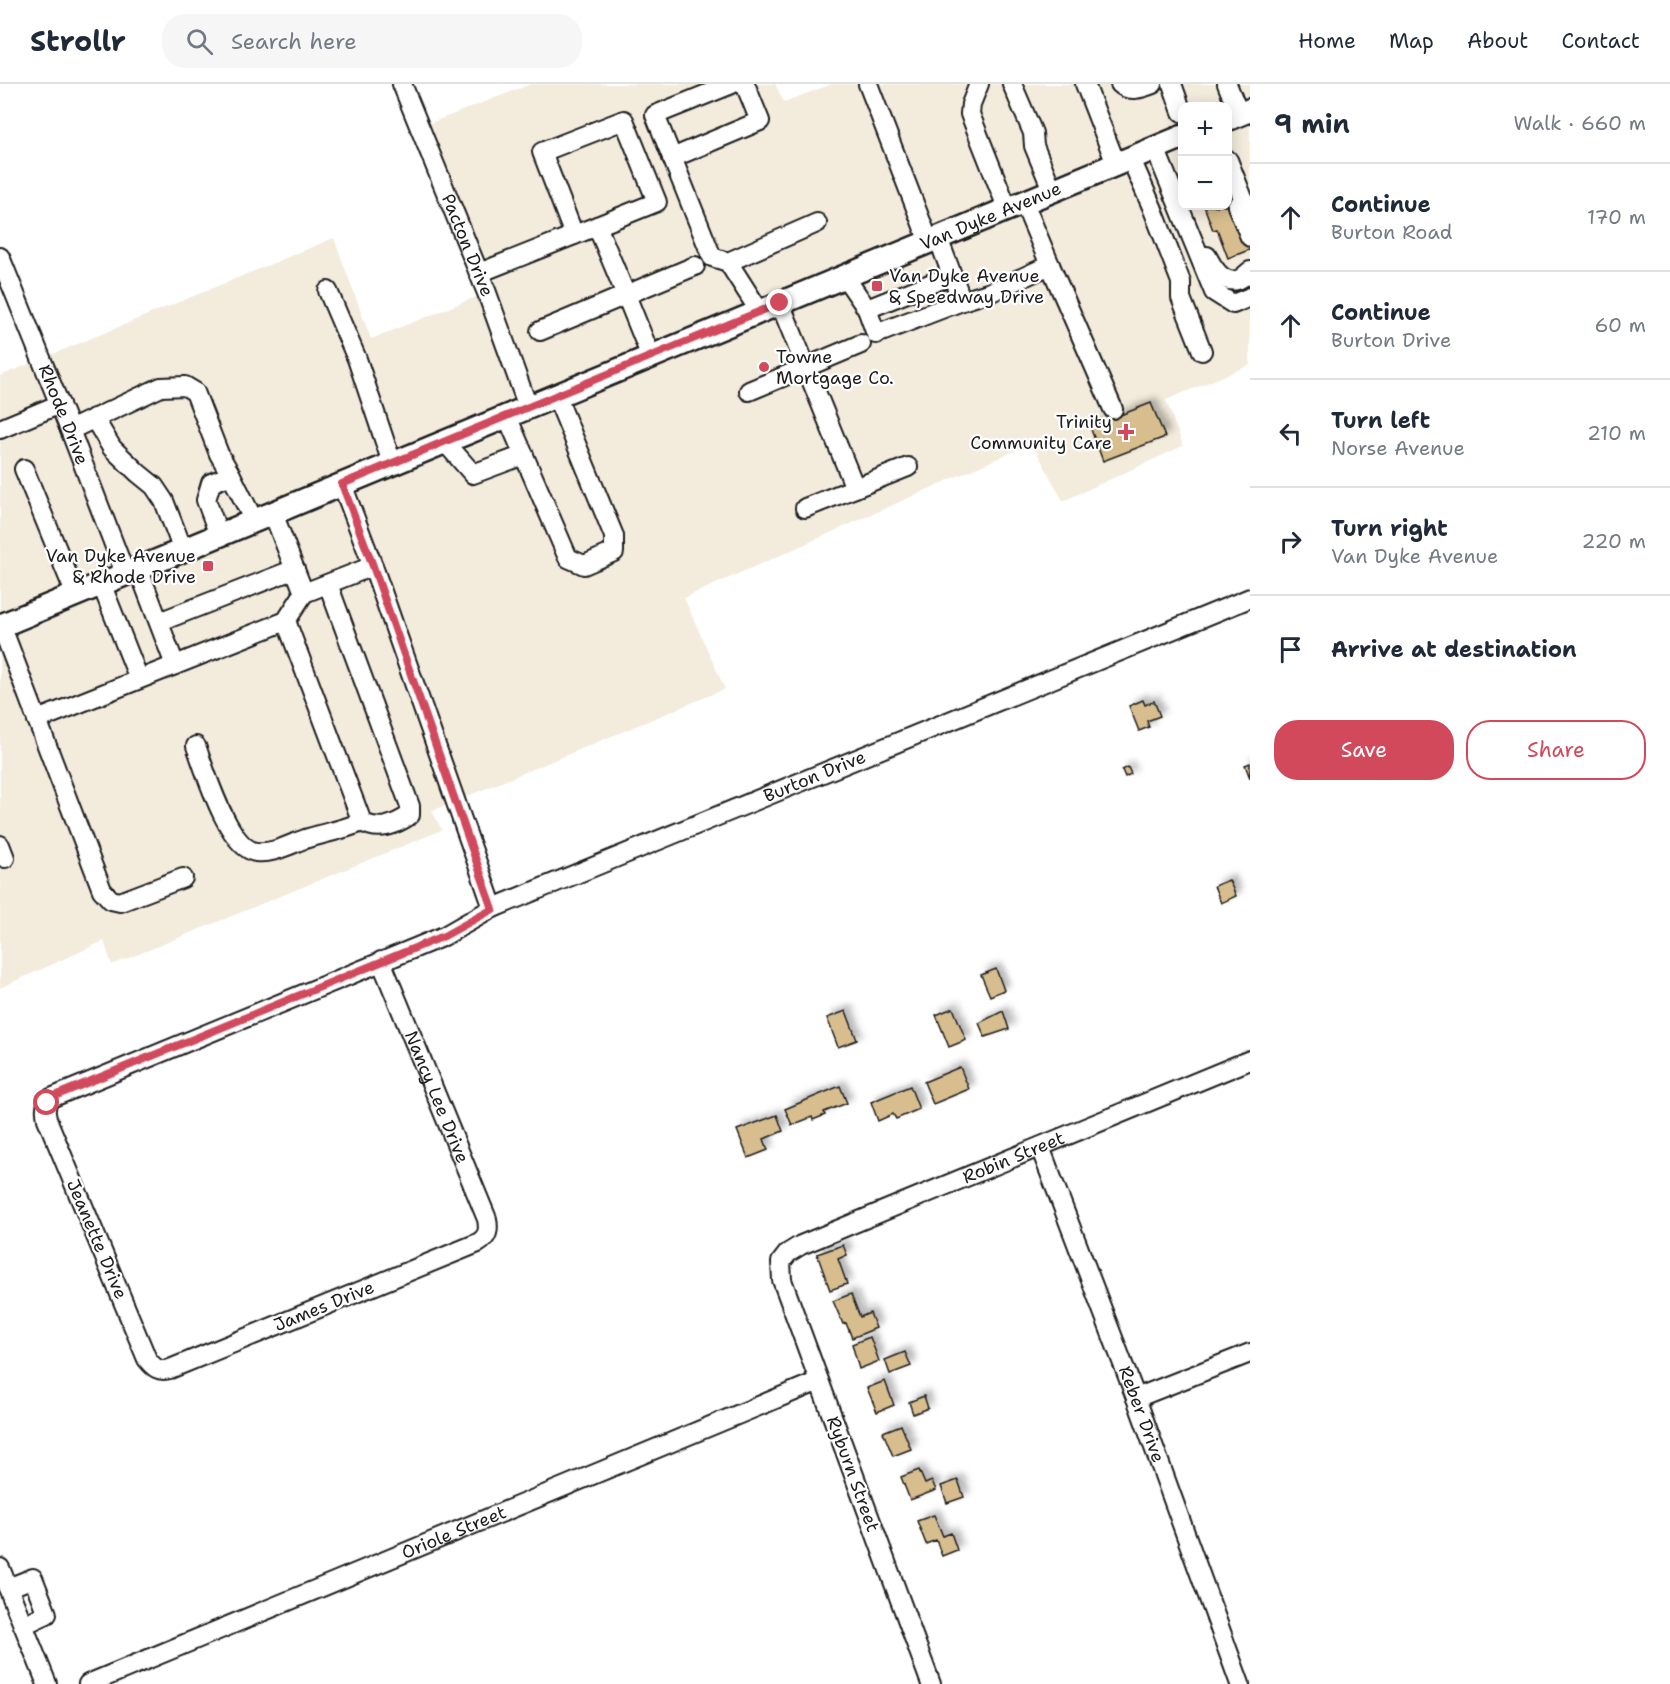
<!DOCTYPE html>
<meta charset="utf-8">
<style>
body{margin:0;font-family:"Shantell Sans",sans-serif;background:#f6f6f7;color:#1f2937}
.controls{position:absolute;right:18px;top:18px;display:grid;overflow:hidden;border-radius:12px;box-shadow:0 3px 15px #0003}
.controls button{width:54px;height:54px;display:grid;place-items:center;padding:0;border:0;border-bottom:2px solid #e0e1e3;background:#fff;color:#1f2937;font:30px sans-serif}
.stop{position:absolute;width:18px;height:18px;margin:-14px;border:4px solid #d1495b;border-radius:50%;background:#fff}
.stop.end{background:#d1495b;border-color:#fff;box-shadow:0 2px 6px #0008}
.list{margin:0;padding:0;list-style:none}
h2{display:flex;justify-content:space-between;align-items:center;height:78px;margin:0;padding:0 24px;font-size:26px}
h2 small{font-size:20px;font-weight:400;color:#747a83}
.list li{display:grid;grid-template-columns:39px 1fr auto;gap:18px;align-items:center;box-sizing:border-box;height:108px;padding:0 24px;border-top:2px solid #e0e1e3}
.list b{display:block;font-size:22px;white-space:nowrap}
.list p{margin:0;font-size:20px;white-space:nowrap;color:#747a83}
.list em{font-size:20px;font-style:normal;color:#747a83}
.actions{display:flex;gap:12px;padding:18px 24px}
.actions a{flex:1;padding:14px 0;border:2px solid #d1495b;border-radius:24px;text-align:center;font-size:21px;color:#d1495b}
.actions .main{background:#d1495b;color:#fff}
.icon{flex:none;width:33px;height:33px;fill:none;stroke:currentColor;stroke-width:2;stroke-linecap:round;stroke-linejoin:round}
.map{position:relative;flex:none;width:1250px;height:1600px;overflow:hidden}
header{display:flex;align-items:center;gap:36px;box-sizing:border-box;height:84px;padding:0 30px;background:#fff;border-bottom:2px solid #e0e1e3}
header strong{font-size:28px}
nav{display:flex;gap:33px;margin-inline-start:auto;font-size:21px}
.search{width:420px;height:54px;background:#f6f6f7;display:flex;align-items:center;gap:15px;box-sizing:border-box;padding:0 21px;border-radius:24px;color:#747a83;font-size:22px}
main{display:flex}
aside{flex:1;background:#fff}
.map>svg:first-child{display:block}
.built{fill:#f3ecdd;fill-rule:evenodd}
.building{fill:#d8be8e;stroke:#1c1c1c;stroke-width:1.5;filter:url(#shadow)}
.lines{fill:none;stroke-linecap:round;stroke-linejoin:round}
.minor-casing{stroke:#1c1c1c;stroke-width:22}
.major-casing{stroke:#1c1c1c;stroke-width:27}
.minor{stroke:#fff;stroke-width:18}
.major{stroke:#fff;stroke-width:22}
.route{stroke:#d1495b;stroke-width:8}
.poi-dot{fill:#d1495b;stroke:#fff;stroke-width:2}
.labels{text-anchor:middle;stroke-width:4.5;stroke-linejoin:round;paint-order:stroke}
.street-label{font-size:18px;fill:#1c1c1c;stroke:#fff}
.poi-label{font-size:18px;fill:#1c1c1c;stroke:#fff;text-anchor:start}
</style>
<header>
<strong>Strollr</strong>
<div class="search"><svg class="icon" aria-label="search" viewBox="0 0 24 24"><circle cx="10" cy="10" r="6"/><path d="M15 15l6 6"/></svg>Search here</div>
<nav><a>Home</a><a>Map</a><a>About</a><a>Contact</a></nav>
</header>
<main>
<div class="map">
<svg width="1250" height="1600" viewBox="0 0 1250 1600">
<defs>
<filter id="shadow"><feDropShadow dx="5.5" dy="-5.5" stdDeviation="3" flood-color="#0004"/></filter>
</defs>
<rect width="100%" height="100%" fill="#fff"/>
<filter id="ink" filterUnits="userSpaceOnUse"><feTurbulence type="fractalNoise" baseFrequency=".0167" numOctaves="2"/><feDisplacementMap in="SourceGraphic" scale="12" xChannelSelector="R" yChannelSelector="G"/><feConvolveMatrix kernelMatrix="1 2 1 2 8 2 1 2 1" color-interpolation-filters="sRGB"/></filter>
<g filter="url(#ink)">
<!-- built -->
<path class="built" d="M531,0h244l9,18 48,-18h418v281l-84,35 17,46 -120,55 -31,-58 -348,155 41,91 -293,122 10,19 -330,135 -8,-24 -104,47v-612l334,-138 37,101 115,-46 -66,-166zM1182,22h46v100h-46z"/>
<!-- building -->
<path class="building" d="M1229,107l7,17 -3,1 16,41 -21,8 -11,-29 -4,1 -9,-24h24v-14z
M1151,319l14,34 -62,24 -13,-34z
M1143,616l2,5 9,-4 6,15 -13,5 2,6 -10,4 -10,-25z
M1250,679v15l-5,-13z
M1128,683l3,7 -6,3 -3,-7z
M1229,796l7,16 -15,7 -7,-17z
M996,885l8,21 -14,6 -9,-21z
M953,924l13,32 -17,7 -13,-32z
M846,927l11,29 -19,7 -11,-29z
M1003,927l6,18 -24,8 -6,-14z
M960,983l9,22 -36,15 -9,-22z
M840,1002l7,17 -23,9 1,3 -12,5 -1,-3 -20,8 -7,-16z
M910,1002l9,23 -23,10 -3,-5 -15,7 -7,-19z
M777,1031l6,16 -19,8 4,11 -20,8 -11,-28z
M843,1161l4,10 -9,4 9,25 -17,6 -13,-36z
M851,1210l9,23 10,-4 6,15 -24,10 -6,-15 -3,1 -10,-23z
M870,1253l9,24 -20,8 -7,-25z
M905,1268l6,14 -21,8 -5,-14z
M885,1297l9,24 -17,7 -10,-24z
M924,1312l4,12 -15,6 -4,-12z
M901,1341l10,24 -18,7 -10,-24z
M919,1386l6,14 7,-3 4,9 -26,10 -9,-23z
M958,1396l6,17 -17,6 -6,-17z
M934,1431l9,21 8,-3 6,17 -15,6 -6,-16 -10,4 -9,-23z"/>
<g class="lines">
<defs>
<g id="minor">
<path id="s1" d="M402,0l85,209 41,114"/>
<path d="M732,0l-77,31 57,142 16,5 32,50"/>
<path d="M868,0l61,158"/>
<path d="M979,0l-8,20 -1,10 38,96"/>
<path d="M1012,0l21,49 1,13 19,46"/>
<path d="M1085,0l31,80"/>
<path d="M1120,0c9,9 23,4 33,0"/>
<path d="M1172,0l10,28"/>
<path d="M1227,0l12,30"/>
<path d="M1155,64l59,144 19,12 17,-7"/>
<path d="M672,74l88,-37 -15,-37"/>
<path d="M1131,75l21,48 29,75v16l21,53"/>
<path d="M1228,76l22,56"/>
<path d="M1237,122l13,31"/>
<path d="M574,151l-32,-83 82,-32 33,82 -60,24"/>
<path d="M938,154l24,63 29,-9 59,-27 -26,-62"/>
<path d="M1207,172c5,10 15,28 30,24 5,-1 9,-6 13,-9"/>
<path id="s2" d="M0,173l70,173 55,143"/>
<path d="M728,178l89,-39"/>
<path d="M1050,181l63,144"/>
<path d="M479,189l118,-47 29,69 25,62"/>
<path d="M845,193l22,32 85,-34"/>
<path d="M328,207l29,68 35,104"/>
<path d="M780,219l75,185"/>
<path d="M867,225l9,25 86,-33"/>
<path d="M540,247l155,-65"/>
<path d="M749,307l112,-47"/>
<path d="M507,332l61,142 16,7 30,-13v-16l-58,-141"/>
<path d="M94,334l18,30 26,25 16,13 10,15 19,49"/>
<path d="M0,345l60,-25"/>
<path d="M70,346l91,-43 24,-1 10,6 24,62 12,21"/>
<path d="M445,358l28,32 51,-19"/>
<path d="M24,385l51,124"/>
<path d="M342,400l31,82 120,342"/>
<path d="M805,424l103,-41"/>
<path d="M273,429l31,80 69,-27"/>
<path d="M219,451l-13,-35 5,-17 20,-8 23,46"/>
<path d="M138,484l37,97"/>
<path d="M101,499l38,96"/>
<path d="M328,500l82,222v9c-15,10 -31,17 -48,7"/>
<path d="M159,538l136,-53"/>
<path d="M1,541l101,265 9,10 9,2 63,-24"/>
<path d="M37,636l249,-99 18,-28"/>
<path d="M196,662c9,24 32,102 60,106 17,2 32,-7 49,-13 19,-6 38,-9 57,-17l-76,-201"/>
<path d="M0,761l5,13"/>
<path id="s3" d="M381,877l106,258c2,11 1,18 -9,24l-308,126c-11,3 -16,-1 -23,-10l-100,-240c-2,-9 -2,-14 4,-21l393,-162 49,-28 757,-310"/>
<path id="s4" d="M1040,1063l96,251 104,286"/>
<path d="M1136,1314l114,-45"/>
<path d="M0,1484l47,116"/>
<path d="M8,1504l25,-10 14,36 -24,11"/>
<path id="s5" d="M88,1600l731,-303"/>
<path id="s6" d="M931,1600l-149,-404 -1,-18 7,-9 13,-8 449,-185"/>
</g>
<g id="major">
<path d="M1228,35l22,-9"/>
<path id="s7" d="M0,542l1182,-489"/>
</g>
</defs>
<!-- minor casing -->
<use href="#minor" class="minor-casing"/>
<!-- major casing -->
<use href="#major" class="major-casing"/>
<!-- minor -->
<use href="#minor" class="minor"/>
<!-- major -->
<use href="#major" class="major"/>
</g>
</g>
<g class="lines" filter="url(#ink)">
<!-- route -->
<path class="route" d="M47,1019l4,-5 6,-3 387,-159 49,-27 -120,-343 -31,-82 438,-181"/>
</g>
<!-- markers -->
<g class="poi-dot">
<rect x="871" y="196" width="12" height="12" rx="3"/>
<circle cx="764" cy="283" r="6"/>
<path d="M1123 339h6v6h6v6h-6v6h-6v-6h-6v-6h6z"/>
<rect x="202" y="476" width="12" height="12" rx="3"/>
</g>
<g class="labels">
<!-- street labels -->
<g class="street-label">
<text dy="6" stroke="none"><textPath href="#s7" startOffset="1072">Van Dyke Avenue</textPath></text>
<text dy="6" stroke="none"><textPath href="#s1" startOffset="174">Pacton Drive</textPath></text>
<text dy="6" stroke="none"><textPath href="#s2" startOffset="170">Rhode Drive</textPath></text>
<text dy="6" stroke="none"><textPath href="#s3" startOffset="1778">Burton Drive</textPath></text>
<text dy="6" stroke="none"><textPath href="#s3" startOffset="147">Nancy Lee Drive</textPath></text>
<text dy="6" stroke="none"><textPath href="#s6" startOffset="705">Robin Street</textPath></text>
<text transform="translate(97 1155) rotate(67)" y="6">Jeanette Drive</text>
<text transform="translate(324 1222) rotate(-22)" y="6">James Drive</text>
<text dy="6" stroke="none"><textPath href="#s4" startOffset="286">Reber Drive</textPath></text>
<text transform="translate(853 1390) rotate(70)" y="6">Ryburn Street</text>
<text dy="6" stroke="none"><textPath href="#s5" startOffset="396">Oriole Street</textPath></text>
</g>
<!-- poi labels -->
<g class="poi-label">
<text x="889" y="198">Van Dyke Avenue<tspan x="889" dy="21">&amp; Speedway Drive</tspan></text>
<text x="776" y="279">Towne<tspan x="776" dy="21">Mortgage Co.</tspan></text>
<text x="1112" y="344" text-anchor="end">Trinity<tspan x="1112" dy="21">Community Care</tspan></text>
<text x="196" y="478" text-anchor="end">Van Dyke Avenue<tspan x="196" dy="21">&amp; Rhode Drive</tspan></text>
</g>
</g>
</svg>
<div class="controls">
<button>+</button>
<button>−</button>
</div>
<div class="stop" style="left:47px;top:1019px"></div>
<div class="stop end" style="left:780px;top:219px"></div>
</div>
<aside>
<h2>9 min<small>Walk · 660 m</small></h2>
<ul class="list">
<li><svg class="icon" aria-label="ahead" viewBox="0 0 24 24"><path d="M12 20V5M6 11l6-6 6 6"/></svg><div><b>Continue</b><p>Burton Road</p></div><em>170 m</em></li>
<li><svg class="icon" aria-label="ahead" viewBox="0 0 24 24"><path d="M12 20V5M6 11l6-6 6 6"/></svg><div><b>Continue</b><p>Burton Drive</p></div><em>60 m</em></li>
<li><svg class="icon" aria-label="left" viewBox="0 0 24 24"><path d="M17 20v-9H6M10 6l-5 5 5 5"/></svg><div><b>Turn left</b><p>Norse Avenue</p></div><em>210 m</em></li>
<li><svg class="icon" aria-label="right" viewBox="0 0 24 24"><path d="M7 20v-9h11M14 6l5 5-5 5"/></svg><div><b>Turn right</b><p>Van Dyke Avenue</p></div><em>220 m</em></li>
<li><svg class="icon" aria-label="arrive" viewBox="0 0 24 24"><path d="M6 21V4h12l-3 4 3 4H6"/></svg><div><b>Arrive at destination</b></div></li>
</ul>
<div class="actions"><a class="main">Save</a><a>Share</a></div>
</aside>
</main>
